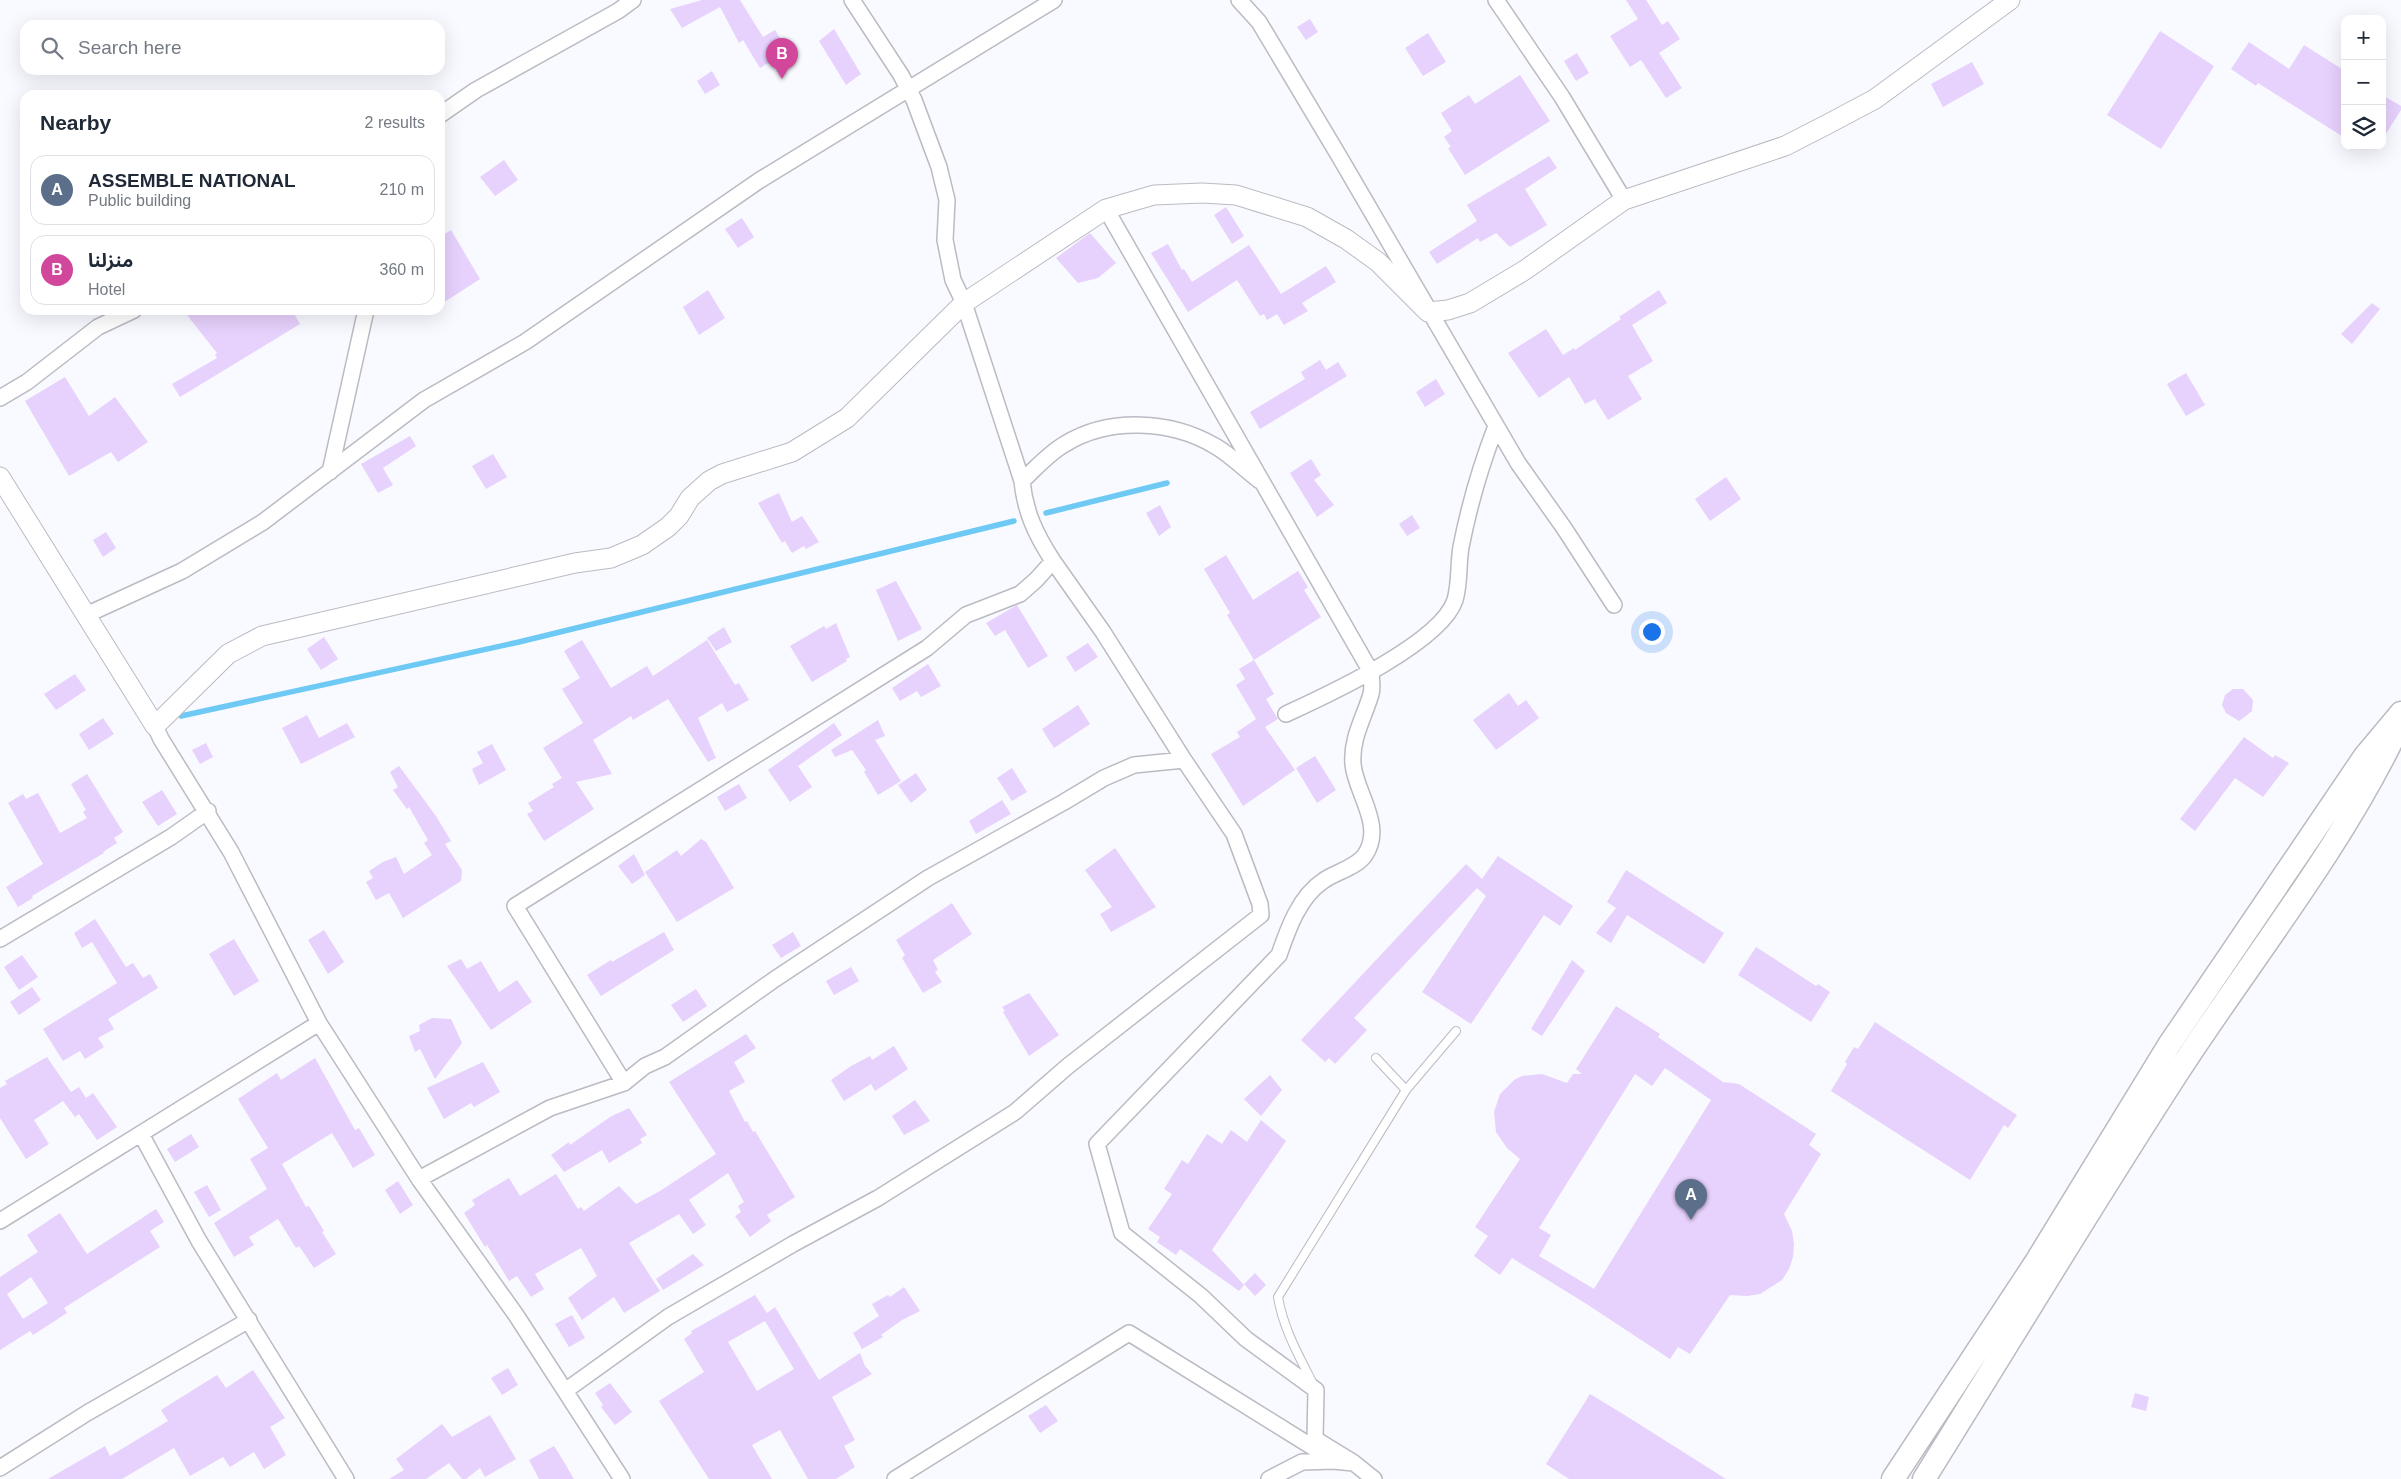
<!DOCTYPE html>
<meta charset="utf-8">
<style>
body{margin:0;font-family:Helvetica,"Noto Sans Arabic",sans-serif;background:#f6f6f7;color:#1f2937}
.controls{position:absolute;right:15px;top:15px;display:grid;overflow:hidden;border-radius:10px;box-shadow:0 5px 20px #0002}
.controls button{width:45px;height:45px;display:grid;place-items:center;padding:0;border:0;border-bottom:1px solid #e0e1e3;background:#fff;color:#1f2937;font:25px sans-serif}
.you{position:absolute;left:1651px;top:631px;width:18px;height:18px;margin:-12px;border:4px solid #fff;border-radius:50%;background:#1a73e8;box-shadow:0 0 0 8px #1a73e833}
.badge{display:grid;place-items:center;width:32px;height:32px;border-radius:50%;background:#d93025;color:#fff;font-size:16px;font-weight:700}
.pin{position:absolute;translate:-50% -41px;filter:drop-shadow(0 1px 2px #0008)}
.pin::after{content:'';position:absolute;top:26px;width:18px;height:15px;background:inherit;clip-path:polygon(0 0,100% 0,50% 100%)}
.list{margin:0;padding:0;list-style:none}
h2{display:flex;justify-content:space-between;align-items:center;height:65px;margin:0;padding:0 20px;font-size:21px}
h2 small{font-size:16px;font-weight:400;color:#747a83}
.list li{display:grid;grid-template-columns:32px 1fr auto;gap:15px;align-items:center;box-sizing:border-box;height:70px;margin:0 10px 10px;padding:0 10px;border:1px solid #e0e1e3;border-radius:15px}
.list b{display:block;font-size:19px;white-space:nowrap}
.list p{margin:0;font-size:16px;white-space:nowrap;color:#747a83}
.list em{font-size:16px;font-style:normal;color:#747a83}
.icon{flex:none;width:28px;height:28px;fill:none;stroke:currentColor;stroke-width:2;stroke-linecap:round;stroke-linejoin:round}
.map{position:relative;flex:none;width:2401px;height:1479px;overflow:hidden}
.search{position:absolute;background:#fff;box-shadow:0 5px 20px #0002;left:20px;top:20px;width:425px;height:55px;display:flex;align-items:center;gap:12px;box-sizing:border-box;padding:0 18px;border-radius:15px;color:#747a83;font-size:19px}
.panel{position:absolute;background:#fff;box-shadow:0 5px 20px #0002;left:20px;top:90px;width:425px;height:225px;border-radius:15px}
.map>svg:first-child{display:block}
.lines{fill:none;stroke-linecap:round;stroke-linejoin:round}
.stream{stroke:#6ecaf4;stroke-width:5.5}
.building{fill:#e7d1fd;fill-rule:evenodd}
.service-casing{stroke:#babbc3;stroke-width:10}
.minor-casing{stroke:#babbc3;stroke-width:18}
.tertiary-casing{stroke:#babbc3;stroke-width:21}
.secondary-casing{stroke:#babbc3;stroke-width:25}
.service{stroke:#fff;stroke-width:8}
.minor{stroke:#fff;stroke-width:15}
.tertiary{stroke:#fff;stroke-width:19}
.secondary{stroke:#fff;stroke-width:22}
</style>
<div class="map">
<svg width="2401" height="1479" viewBox="0 0 2401 1479">
<rect width="100%" height="100%" fill="#f9faff"/>
<g class="lines">
<!-- stream -->
<path class="stream" d="M1046,513l121,-30
M181,716l338,-74 495,-121"/>
</g>
<!-- building -->
<path class="building" d="M702,0h38l23,37 12,-7 13,21 -28,17 -17,-28 -4,3 -19,-36 -38,21 -12,-19z
M1626,0h20l16,25 6,-4 12,18 -21,14 23,35 -16,10 -25,-38 -11,7 -20,-31 28,-17z
M1310,19l8,13 -12,8 -9,-13z
M834,29l27,45 -15,11 -27,-44z
M2160,31l54,35 -53,83 -54,-34z
M1428,33l18,29 -23,14 -18,-28z
M2249,42l40,27 15,-24 41,26v67l-87,-55 -2,3 -25,-17z
M1577,53l12,20 -13,8 -12,-20z
M1972,62l12,22 -41,23 -12,-23z
M712,71l8,14 -15,9 -8,-13z
M1520,75l30,46 -85,54 -17,-27 3,-1 -7,-10 8,-6 -11,-18 28,-18 6,9z
M2382,95l19,11v4l-19,30z
M1549,156l8,12 -32,21 22,36 -37,22 -14,-14 -16,9 -2,-4 -41,26 -8,-12 48,-31 -10,-16z
M504,160l14,20 -23,16 -15,-19z
M1226,207l18,29 -12,8 -18,-29z
M742,218l12,19 -16,11 -13,-19z
M451,230l29,49 -40,26v-68z
M1090,233l26,30 -18,15 -20,5 -22,-25z
M1168,244l14,26 2,-1 8,13 57,-37 32,49 45,-28 10,16 -34,21 6,8 -24,14 -7,-11 -10,6 -3,-6 -4,2 -23,-36 -49,32 -37,-59z
M708,290l17,28 -26,17 -16,-28z
M1659,290l8,13 -35,22 21,36 -25,15 14,23 -34,21 -13,-21 -10,5 -16,-27 -30,21 -31,-45 38,-24 17,26 11,-7 1,2 46,-31 -2,-2z
M2372,303l8,6 -28,35 -11,-10z
M183,310h109l8,14 -120,73 -8,-13 45,-26 -2,-3 2,-2z
M1320,360l6,10 12,-8 9,14 -87,53 -10,-17 55,-33 -4,-7z
M2186,373l19,32 -19,11 -19,-32z
M65,377l24,39 26,-19 33,45 -30,20 -7,-10 -42,24 -44,-75z
M1436,379l9,15 -20,13 -9,-15z
M410,436l6,10 -33,22 10,17 -15,8 -17,-29z
M493,454l14,23 -21,12 -14,-23z
M1311,459l10,16 -7,5 20,25 -17,12 -27,-44z
M1726,477l15,22 -31,22 -15,-22z
M779,493l13,29 10,-6 17,26 -13,7 -2,-3 -12,7 -7,-12 -3,2 -24,-40z
M1160,505l11,22 -12,9 -13,-23z
M1412,515l8,13 -13,8 -8,-12z
M106,532l10,16 -13,9 -10,-17z
M1226,555l27,45 45,-29 10,16 -4,3 17,27 -67,43 -27,-45 3,-2 -26,-44z
M896,581l26,48 -24,12 -22,-51z
M1017,605l31,51 -20,12 -23,-38 -10,6 -9,-13z
M836,623l14,34 -4,2 1,2 -35,21 -22,-36 34,-20 2,3z
M724,627l8,15 -16,9 -9,-13z
M324,637l14,22 -17,11 -14,-21z
M582,640l29,48 36,-22 6,10 54,-36 28,45 4,-2 10,17 -22,12 -5,-9 -24,15 18,40 -8,4 -40,-63 -35,21 -2,-4 -38,24 19,34 -36,8 18,27 -50,32 -17,-27 6,-3 -5,-8 26,-16 -2,-3 10,-6 -19,-30 40,-25 -21,-34 18,-11 -16,-27z
M1088,643l10,14 -23,15 -9,-15z
M1254,660l20,34 -8,5 12,20 -13,8 30,43 -52,36 -32,-52 29,-17 -3,-5 19,-13 -20,-34 9,-6 -6,-10z
M928,664l13,22 -20,11 -4,-6 -17,10 -8,-13z
M75,674l11,16 -30,20 -12,-16z
M2233,689h10l10,11 -1,11 -13,10 -13,-8 -4,-8 3,-10z
M1509,693l9,13 8,-6 13,18 -43,32 -23,-30z
M1078,705l12,19 -36,24 -12,-19z
M307,715l12,23 28,-15 8,14 -54,27 -19,-36z
M103,718l11,16 -25,16 -10,-16z
M878,720l7,16 -10,4 26,41 -23,14 -14,-23 2,-2 -14,-20 -17,7 -4,-7z
M834,723l8,12 -44,31 14,21 -22,15 -22,-32z
M2244,737l29,21 2,-3 14,8 -26,34 -28,-19 -40,53 -15,-12z
M206,743l7,14 -13,7 -8,-14z
M492,744l14,26 -27,15 -7,-16 11,-6 -6,-11z
M1315,756l21,34 -19,13 -21,-35z
M399,766l37,50 15,25 -6,3 17,26 -1,11 -58,37 -14,-25 -13,7 -10,-18 7,-4 -4,-7 14,-9 13,-5 8,17 28,-19 -8,-12 4,-3 -19,-33 -2,2 -14,-19 5,-3 -8,-15z
M1012,768l15,24 -15,9 -15,-23z
M916,773l11,17 -16,13 -13,-18z
M87,774l36,58 -9,6 3,5 -14,9 1,1 -72,43 1,2 -15,9 -12,-20 37,-23 -35,-61 15,-9 3,5 12,-6 22,40 27,-15 -4,-6 3,-2 -15,-26z
M739,784l8,14 -22,13 -8,-14z
M162,790l15,24 -19,12 -16,-24z
M1002,800l9,14 -35,20 -7,-13z
M701,839l5,3 28,46 -57,34 -32,-50 32,-22 4,6z
M1115,848l41,59 -45,25 -11,-18 12,-7 -27,-37z
M634,854l11,21 -13,9 -14,-18z
M1498,856l75,50 -13,20 -16,-11 -73,109 -49,-32 64,-96 -9,-8 -123,130 13,12 -32,34 -6,-6 -4,4 -24,-22 165,-176 16,15z
M1626,870l98,63 -20,31 -77,-49 -16,28 -15,-10 20,-25 -9,-6z
M952,903l20,31 -39,26 5,10 -3,2 7,10 -19,11 -21,-35 3,-3 -9,-15z
M95,919l31,48 7,-4 10,15 7,-4 8,14 -50,31 6,10 -16,9 6,9 -19,12 -5,-8 -17,10 -20,-32 74,-46 -25,-41 -10,6 -8,-15z
M324,930l20,32 -16,12 -20,-34z
M664,932l10,18 -73,46 -14,-21 24,-15 1,2z
M793,932l8,14 -20,12 -9,-13z
M234,939l25,42 -25,15 -25,-42z
M1756,947l60,39 2,-2 12,8 -19,30 -73,-47z
M22,955l16,22 -19,13 -15,-23z
M461,959l6,10 14,-8 18,31 18,-12 15,22 -41,28 -44,-64z
M1572,960l13,11 -43,65 -11,-7z
M851,967l8,14 -25,14 -8,-14z
M32,987l9,13 -22,15 -9,-13z
M696,989l11,17 -24,16 -12,-17z
M1029,993l30,42 -30,21 -26,-44 2,-1 -3,-4z
M1616,1006l44,28 -2,3 65,45 16,2 77,50 -7,11 12,9 -37,60 8,17 2,13 -1,13 -4,12 -7,11 -22,14 -13,2 -17,-1 -40,59 -12,-7 -8,12 -85,-56 -73,-45 -12,17 -26,-19 14,-20 -13,-9 45,-68 -13,-11 -11,-16 -2,-20 6,-18 14,-14 8,-4 20,-2 25,9 6,-9h9l-6,-5zM1665,1068l46,32 -117,189 -55,-33 12,-21 -12,-7 96,-154 17,12z
M432,1018l19,1 11,24 -27,36 -15,-30 -5,3 -6,-16 11,-5 -1,-6z
M1875,1022l142,93 -9,13 -4,-3 -34,55 -139,-89 16,-27 -2,-2 9,-15 4,2z
M746,1034l10,14 -22,14 11,20 -16,9 16,31 2,-1 6,11 2,-1 40,66 -28,18 4,6 -21,16 -15,-21 6,-4 -3,-6 6,-4 -16,-29 -39,27 17,25 -13,9 -14,-20 -50,29 31,48 -36,22 -10,-16 -32,23 -14,-22 29,-22 -16,-28 -46,26 9,15 -13,8 -14,-21 -8,5 -22,-36 -2,2 -21,-34 11,-8 -3,-5 37,-22 11,18 36,-22 22,35 3,-2 3,4 35,-25 17,18 24,-13 56,-37 -47,-72z
M894,1046l14,23 -33,22 -4,-7 -27,17 -13,-21 20,-14 19,-10 2,4z
M47,1057l24,35 8,-5 7,11 7,-5 24,34 -20,13 -18,-26 -4,3 -12,-16 -29,19 15,24 -23,15 -26,-41v-30l7,-4 -2,-3z
M315,1058l40,72 4,-2 16,27 -22,13 -21,-35 -50,31 24,43 3,-1 15,25 -2,1 14,22 -22,14 -15,-22 -3,2 -18,-29 -29,18 5,8 -20,12 -20,-34 53,-34 -17,-30 18,-11 -30,-49 39,-26 4,7z
M483,1062l17,30 -26,15 -3,-4 -27,16 -17,-31z
M1270,1075l12,15 -21,26 -17,-17z
M915,1100l15,21 -26,14 -12,-19z
M629,1108l18,27 -7,4 2,4 -33,20 -7,-13 -38,22 -13,-17 18,-13 1,3 40,-28z
M1261,1120l25,21 -74,109 32,35 -5,6 -59,-42 -4,6 -19,-13 3,-5 -12,-8 24,-35 -8,-5 18,-29 6,4 19,-30 15,10 9,-14 16,12z
M191,1134l8,13 -24,15 -8,-13z
M398,1181l15,24 -13,9 -15,-24z
M207,1185l14,25 -12,7 -15,-25z
M156,1209l8,13 -14,9 10,16 -96,61 3,5 -34,22 -3,-4 -30,19v-73l38,-25 -11,-17 33,-22 27,41zM31,1277l17,26 -25,16 -16,-25z
M693,1254l11,11 -41,25 -7,-11z
M1255,1273l11,12 -11,11 -11,-12z
M904,1287l16,24 -18,9 -21,15 2,2 -21,12 -9,-16 26,-17 -7,-12 16,-9 2,2z
M755,1295l12,18 8,-6 44,73 41,-27 5,13 7,8 -40,23 23,43 -11,6 11,21 -19,12h-28l-28,-49 -28,15 20,34h-63l-50,-78 45,-29 -20,-33 8,-6 -1,-2zM765,1321l29,48 -37,22 -29,-49z
M572,1315l13,23 -16,9 -14,-23z
M508,1368l10,17 -16,10 -11,-17z
M253,1370l32,48 -15,9 16,28 -22,14 -10,-17 -24,15 -7,-10 -33,19 -16,-28 -52,31h-74l57,-33 5,10 58,-35 -7,-11 56,-35 9,13z
M610,1383l22,29 -17,13 -14,-18 2,-2 -8,-12z
M2135,1393l14,4 -3,14 -15,-4z
M1590,1394l33,20 103,65h-157l-23,-15z
M1046,1405l12,16 -18,12 -12,-17z
M490,1415l26,44 -31,18 -5,-9 -14,11h-4l-13,-16 -23,16h-37l15,-9 -8,-11 46,-35 10,13z
M554,1446l7,11 13,22h-35l-10,-19z"/>
<g class="lines">
<defs>
<path id="service" d="M1376,1058l30,32
M1313,1384c-14,-28 -30,-56 -35,-87l128,-207 50,-59"/>
<path id="minor" d="M852,0l49,75 13,25 25,67 8,33 -2,40 8,40 11,23 58,178c3,31 14,54 31,80
M1239,0l20,22 80,134 179,307 46,65 50,77
M1496,0l66,97 62,103
M440,115l36,-25 142,-79 15,-11
M1106,209l265,463c0,7 2,15 0,22 -7,24 -20,44 -18,70 2,28 32,61 12,91 -9,13 -30,17 -42,26 -24,16 -35,48 -44,74l-182,189 25,89 79,63 45,43 70,51 -1,49 39,24
M0,398l27,-16 71,-55 36,-17
M330,472l36,-162
M1022,481c14,-13 27,-28 43,-37 44,-27 106,-24 150,2 16,9 30,24 45,35
M86,615l96,-44 81,-49 161,-122 101,-58 235,-162 294,-180
M1286,714c41,-19 155,-71 169,-114 5,-17 3,-36 6,-53 8,-41 20,-82 35,-121
M155,726l6,13 70,113 88,171
M0,939l171,-102 37,-26
M141,1134l58,107 147,238
M419,1179l131,-71 74,-25 21,-17 20,-9 110,-78 153,-101 136,-76 40,-24 30,-13 50,-5
M0,1221l319,-198 100,156 97,136 106,164
M565,1391l103,-74 125,-73 85,-46 137,-86 53,-46 193,-151 -1,-11 -26,-70 -50,-74 -81,-128 -50,-71 -17,19 -16,14 -54,21 -39,33 -412,258 109,177
M0,1468l87,-55 162,-93
M895,1479l234,-146 193,120
M1269,1479l33,-17 31,-1 21,2 20,16"/>
<path id="tertiary" d="M0,477l155,249 73,-72 34,-18 313,-73 36,-5 31,-13 26,-18 11,-11 11,-18 19,-17 13,-7 70,-22 55,-34 117,-115 142,-94 48,-14 48,-2 34,2 71,22 39,22 32,23 50,50 20,-2 22,-7 55,-33 99,-70 161,-54 41,-21 49,-26 135,-99"/>
<path id="secondary" d="M1893,1479l143,-217 133,-217 196,-289 36,-43
M1924,1479c85,-136 167,-273 254,-407 72,-111 161,-221 218,-340"/>
</defs>
<!-- service casing -->
<use href="#service" class="service-casing"/>
<!-- minor casing -->
<use href="#minor" class="minor-casing"/>
<!-- tertiary casing -->
<use href="#tertiary" class="tertiary-casing"/>
<!-- secondary casing -->
<use href="#secondary" class="secondary-casing"/>
<!-- service -->
<use href="#service" class="service"/>
<!-- minor -->
<use href="#minor" class="minor"/>
<!-- tertiary -->
<use href="#tertiary" class="tertiary"/>
<!-- secondary -->
<use href="#secondary" class="secondary"/>
</g>
</svg>
<div class="controls">
<button>+</button>
<button>−</button>
<button><svg class="icon" aria-label="layers" viewBox="0 0 24 24"><path d="M12 4l9 5-9 5-9-5zM3 14l9 5 9-5"/></svg></button>
</div>
<div class="you"></div>
<div class="pin badge" style="left:1691px;top:1220px;background:#5c6f8a">A</div>
<div class="pin badge" style="left:782px;top:79px;background:#d1479c">B</div>
<div class="search"><svg class="icon" aria-label="search" viewBox="0 0 24 24"><circle cx="10" cy="10" r="6"/><path d="M15 15l6 6"/></svg>Search here</div>
<section class="panel">
<h2>Nearby<small>2 results</small></h2>
<ul class="list">
<li><span class="badge" style="background:#5c6f8a">A</span><div><b>ASSEMBLE NATIONAL</b><p>Public building</p></div><em>210 m</em></li>
<li><span class="badge" style="background:#d1479c">B</span><div><b>منزلنا</b><p>Hotel</p></div><em>360 m</em></li>
</ul>
</section>
</div>
